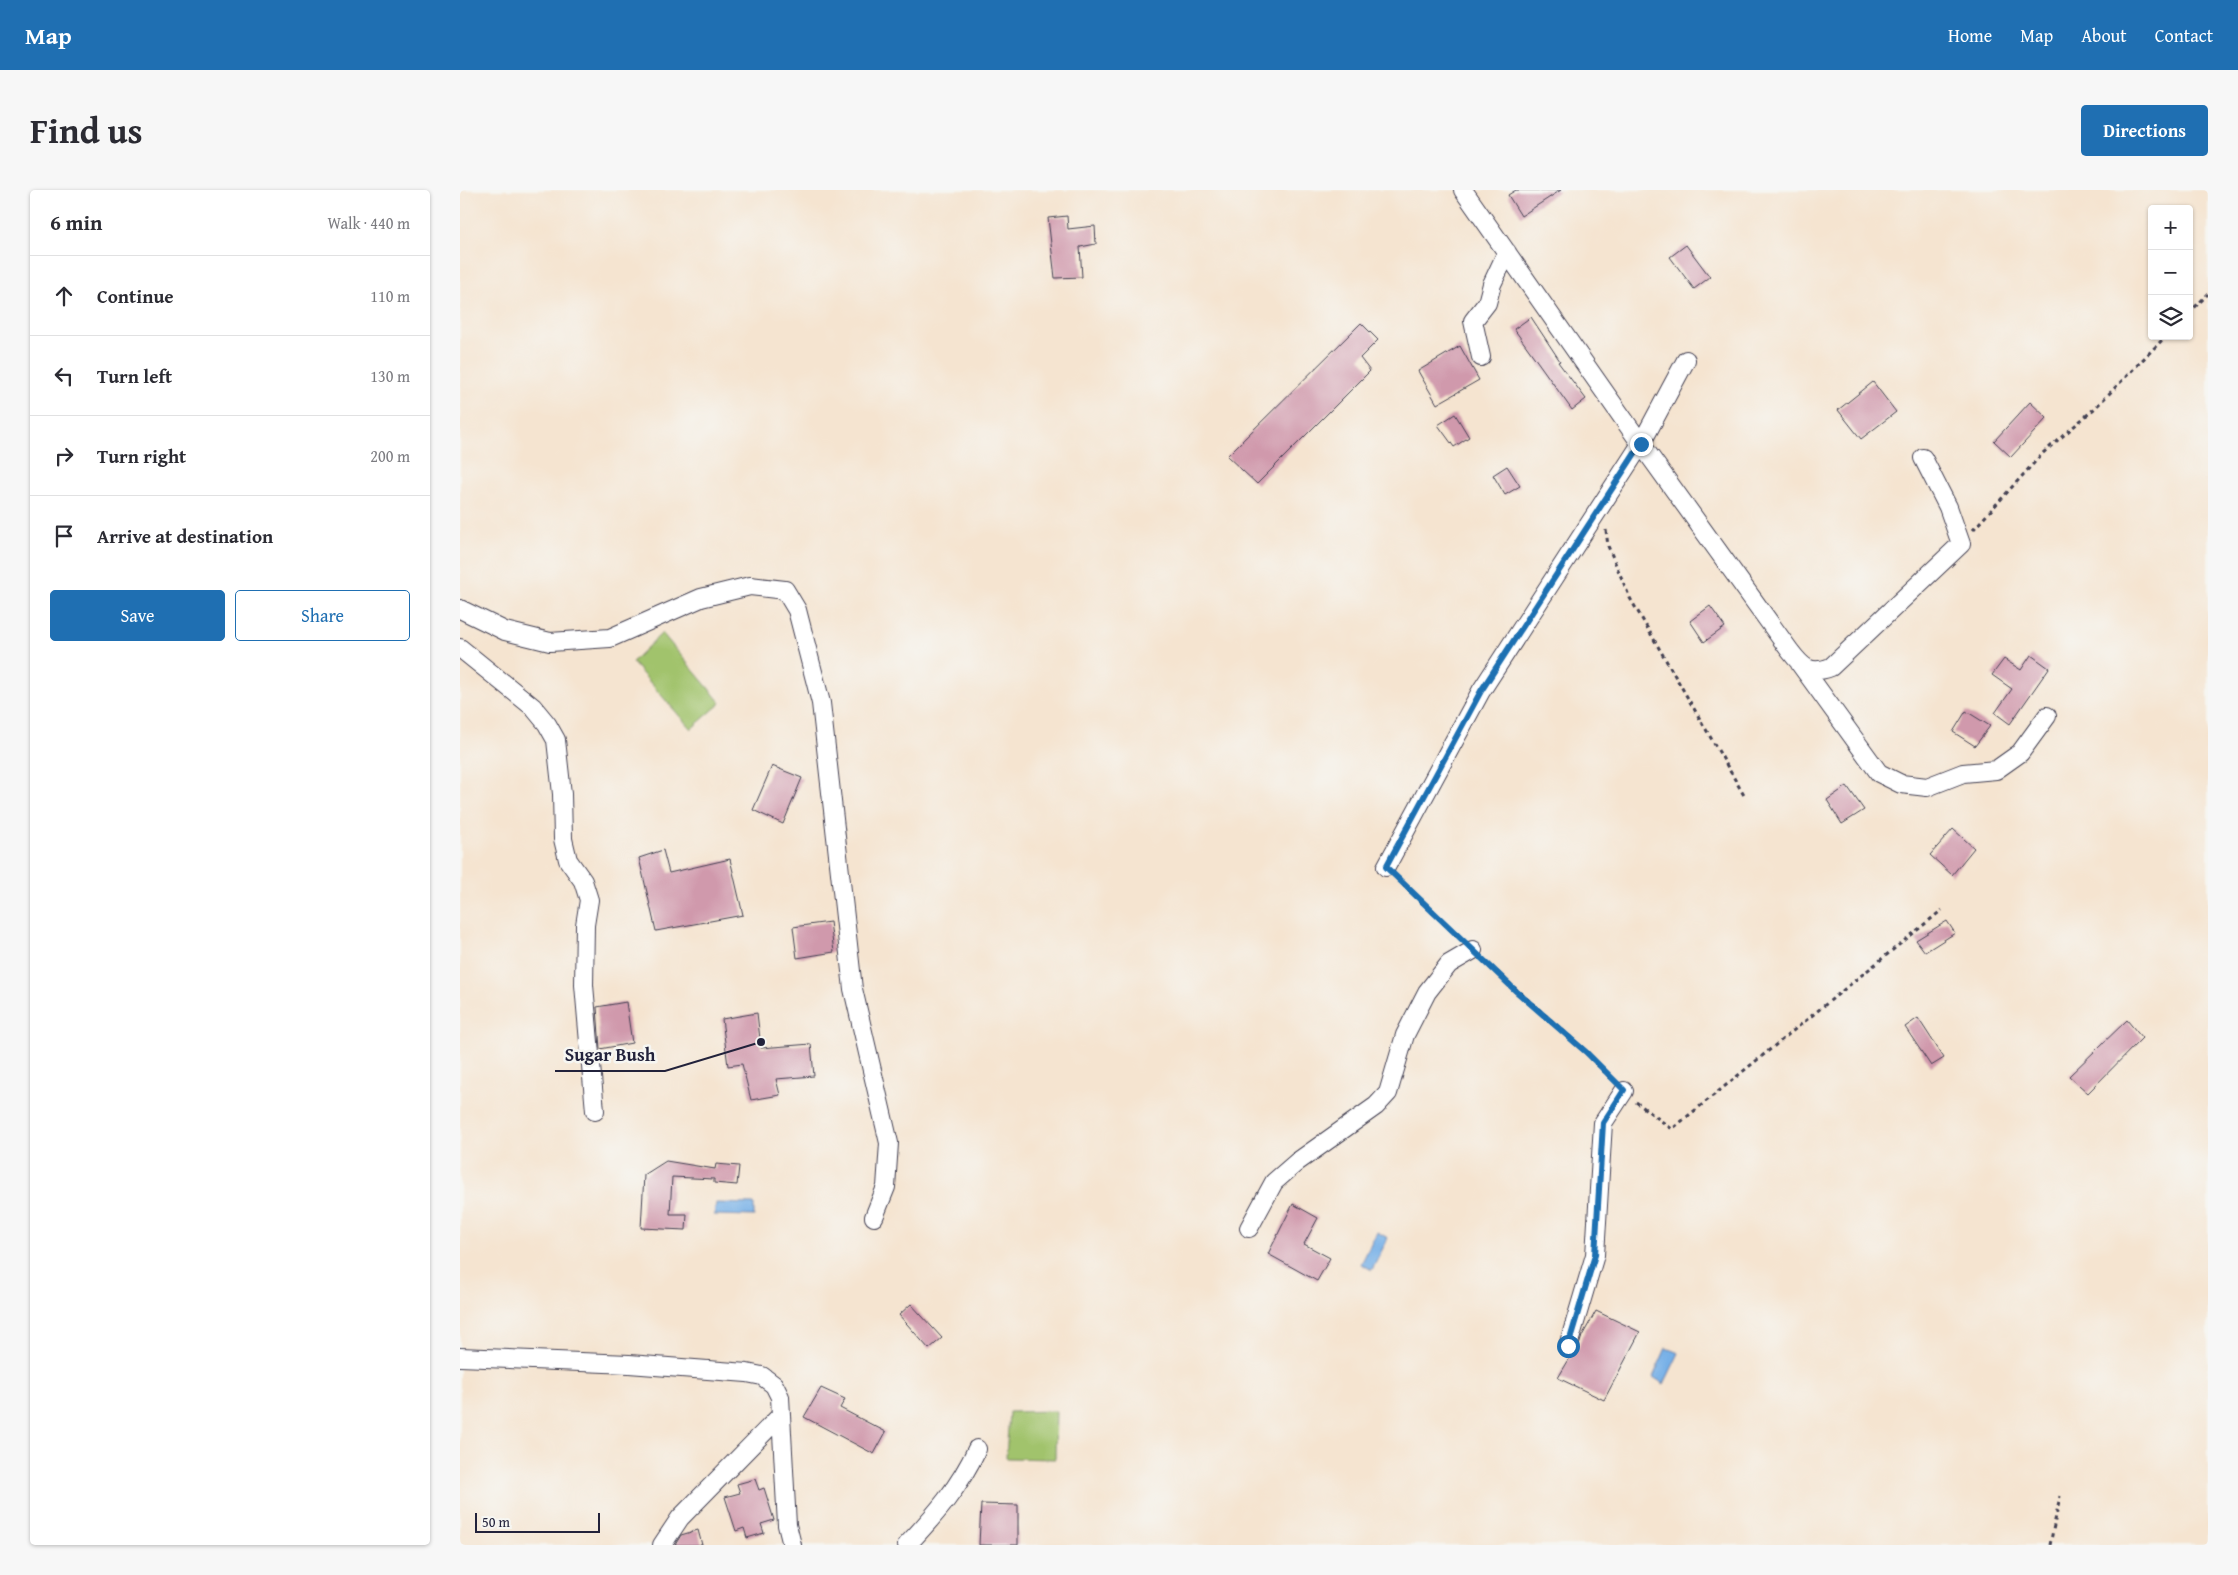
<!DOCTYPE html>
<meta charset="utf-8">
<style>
body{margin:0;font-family:"Gentium Book Plus",serif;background:#f7f7f7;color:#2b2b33}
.controls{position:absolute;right:15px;top:15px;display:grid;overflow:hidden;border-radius:5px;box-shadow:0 1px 4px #0004}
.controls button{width:45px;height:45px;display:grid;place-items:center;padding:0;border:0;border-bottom:1px solid #e1e1e2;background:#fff;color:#2b2b33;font:25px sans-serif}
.scale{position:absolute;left:15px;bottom:12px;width:125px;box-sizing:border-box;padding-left:5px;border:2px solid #22223b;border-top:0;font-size:14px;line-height:18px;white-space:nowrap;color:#22223b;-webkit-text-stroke:4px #f6f6f2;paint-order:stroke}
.stop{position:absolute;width:15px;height:15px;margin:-11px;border:4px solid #1f6fb2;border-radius:50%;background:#fff}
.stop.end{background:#1f6fb2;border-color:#fff;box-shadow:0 1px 5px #0008}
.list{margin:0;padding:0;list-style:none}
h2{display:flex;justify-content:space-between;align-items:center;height:65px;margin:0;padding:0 20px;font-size:21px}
h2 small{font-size:16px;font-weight:400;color:#7c7c81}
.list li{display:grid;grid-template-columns:32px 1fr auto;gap:15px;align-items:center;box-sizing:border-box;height:80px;padding:0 20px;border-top:1px solid #e1e1e2}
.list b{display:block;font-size:19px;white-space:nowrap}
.list em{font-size:16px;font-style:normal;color:#7c7c81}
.actions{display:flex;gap:10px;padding:15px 20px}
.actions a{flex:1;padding:11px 0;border:1px solid #1f6fb2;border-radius:5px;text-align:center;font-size:18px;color:#1f6fb2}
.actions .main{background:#1f6fb2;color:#fff}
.icon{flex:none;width:28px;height:28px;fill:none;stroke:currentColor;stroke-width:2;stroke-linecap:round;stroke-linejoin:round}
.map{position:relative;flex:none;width:1748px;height:1355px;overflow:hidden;border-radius:5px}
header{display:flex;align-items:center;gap:30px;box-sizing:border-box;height:70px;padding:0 25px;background:#1f6fb2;color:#fff}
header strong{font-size:24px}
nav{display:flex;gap:28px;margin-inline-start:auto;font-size:18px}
.intro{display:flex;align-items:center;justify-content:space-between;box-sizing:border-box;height:120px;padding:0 30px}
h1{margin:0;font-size:35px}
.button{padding:12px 22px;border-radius:5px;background:#1f6fb2;color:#fff;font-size:18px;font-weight:700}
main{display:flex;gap:30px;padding:0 30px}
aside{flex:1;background:#fff;border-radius:5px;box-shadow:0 1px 4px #0004}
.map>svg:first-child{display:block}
.green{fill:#a1c36c;stroke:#627254}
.water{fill:#77b0e7;stroke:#4c6991}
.building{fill:#d099ac}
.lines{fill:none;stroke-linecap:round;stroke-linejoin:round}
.minor-casing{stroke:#423f51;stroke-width:20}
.path{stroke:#423f51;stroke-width:3;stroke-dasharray:4 4;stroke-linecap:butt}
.minor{stroke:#fff;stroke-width:18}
.route{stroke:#1f6fb2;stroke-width:6}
.leader{fill:none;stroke:#22223b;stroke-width:2}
.callout-dot{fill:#22223b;stroke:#f6f6f2;stroke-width:2}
.callout-label{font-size:18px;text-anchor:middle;font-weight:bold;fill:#22223b;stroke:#f6f6f2;stroke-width:5;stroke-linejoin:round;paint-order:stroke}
</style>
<header>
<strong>Map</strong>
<nav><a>Home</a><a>Map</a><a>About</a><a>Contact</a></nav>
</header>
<div class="intro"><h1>Find us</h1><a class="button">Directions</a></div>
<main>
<aside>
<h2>6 min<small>Walk · 440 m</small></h2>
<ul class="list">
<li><svg class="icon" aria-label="ahead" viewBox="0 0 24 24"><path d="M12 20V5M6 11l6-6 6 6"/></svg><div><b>Continue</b></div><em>110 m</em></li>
<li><svg class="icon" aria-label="left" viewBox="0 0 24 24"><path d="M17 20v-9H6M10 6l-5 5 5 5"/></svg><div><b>Turn left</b></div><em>130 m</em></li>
<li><svg class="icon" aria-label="right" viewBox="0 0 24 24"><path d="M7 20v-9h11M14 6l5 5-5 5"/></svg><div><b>Turn right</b></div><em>200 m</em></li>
<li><svg class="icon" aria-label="arrive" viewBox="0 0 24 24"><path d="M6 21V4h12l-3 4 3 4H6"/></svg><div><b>Arrive at destination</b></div></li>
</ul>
<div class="actions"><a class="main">Save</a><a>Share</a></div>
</aside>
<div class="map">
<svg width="1748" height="1355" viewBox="0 0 1748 1355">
<rect width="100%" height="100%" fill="#f6f6f2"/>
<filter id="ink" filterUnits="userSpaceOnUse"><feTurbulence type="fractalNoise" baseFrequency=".02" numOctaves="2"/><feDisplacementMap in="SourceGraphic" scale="10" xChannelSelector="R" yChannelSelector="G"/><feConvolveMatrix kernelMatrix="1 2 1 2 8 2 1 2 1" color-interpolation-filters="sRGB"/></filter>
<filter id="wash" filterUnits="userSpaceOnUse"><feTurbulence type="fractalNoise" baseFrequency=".0096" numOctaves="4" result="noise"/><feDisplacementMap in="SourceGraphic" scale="20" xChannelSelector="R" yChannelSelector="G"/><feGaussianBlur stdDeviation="1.12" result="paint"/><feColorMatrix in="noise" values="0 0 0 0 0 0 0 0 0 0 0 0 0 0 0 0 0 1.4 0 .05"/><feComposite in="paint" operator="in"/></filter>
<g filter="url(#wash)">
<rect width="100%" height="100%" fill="#f5e4d0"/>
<!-- green -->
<path class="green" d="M202,443l59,70 -30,26 -59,-67z
M596,1221l-1,48 -49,-1 3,-46z"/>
<!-- water -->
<path class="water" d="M256,1013l38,1v12l-40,-1z
M917,1042l11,6 -16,32 -11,-6z
M1206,1158l13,5 -15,31 -11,-7z"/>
<g id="blocks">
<!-- building -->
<path class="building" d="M1056,0h45l-40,26 -13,-21z
M607,26l1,13 27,-3 1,18 -16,3 2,30 -27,1 -7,-60z
M1226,55l24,32 -16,12 -24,-32z
M1071,127l29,44 -2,1 28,37 -14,11 -58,-81z
M901,133l17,17 -18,18 10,13 -113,113 -30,-28z
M1000,156l19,34 -42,24 -19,-33z
M1413,192l23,30 -35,27 -23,-29z
M1570,212l17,16 -36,39 -17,-16z
M995,224l14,23 -15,10 -16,-22z
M1047,276l13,20 -15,9 -12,-20z
M1250,416l15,21 -21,15 -14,-21z
M1571,465l18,13 -39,56 -15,-11 17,-24 -20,-14 12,-16 17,11z
M1506,521l24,15 -15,20 -22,-14z
M312,576l30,12 -19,46 -30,-14z
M1387,596l17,24 -22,14 -15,-24z
M1493,639l21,19 -22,27 -22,-20z
M203,660l6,23 61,-14 13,56 -87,16 -17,-73z
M1487,731l8,12 -30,19 -9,-12z
M370,732l4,30 -37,6 -4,-31z
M166,812l6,41 -32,6 -3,-42z
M297,823l4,35 50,-4 3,32 -38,3 4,16 -29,5 -9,-36 -14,2 -6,-47z
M1458,828l26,40 -13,8 -26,-39z
M1667,830l15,18 -54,55 -19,-17z
M206,971l49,8 1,-5 23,2 -2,19 -23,-2v-4l-42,-2 -2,37h17l-1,16 -45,-2 3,-53z
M833,1014l25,14 -14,26 26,14 -13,23 -49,-27z
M451,1114l31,34 -13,11 -30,-34z
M1136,1121l44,21 -36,68 -46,-22 13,-22 7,-7 4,-13z
M361,1198l24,11 -5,9 46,24 -12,22 -70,-37z
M295,1289l4,11 5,-2 10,32 -13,4 3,9 -17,5 -3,-10 -8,3 -11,-34 15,-4 -3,-9z
M521,1314l37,1v40h-39z
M238,1340l4,15h-27l6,-10z"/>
</g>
</g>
<g filter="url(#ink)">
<use href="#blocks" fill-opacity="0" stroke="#423f51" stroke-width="1"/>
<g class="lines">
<defs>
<path id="minor" d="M1003,0l178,254 149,207c13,17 20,24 41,16l130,-123 -13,-37 -25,-49
M1021,167l-8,-36 14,-18 5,-19 15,-32
M0,419l45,22 45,11 60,-4 91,-40 49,-12 35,4 12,20 24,93 32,286 36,154 -3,44 -12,30
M0,458l73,59 14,17 9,16 6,54 1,45 5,21 15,21 6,19 -4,25 -1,60 11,126
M1340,474l79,109 22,11 26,3 36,-14 33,-3 24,-17 27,-37
M926,677l95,-176 160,-247 45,-84
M789,1038l25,-46 23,-20 79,-56 12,-13 17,-58 22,-43 22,-28 24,-14
M1108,1156l27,-91 8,-132 21,-32
M0,1167l169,7 118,9 15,3 12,9 6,12 7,128 5,20
M202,1355l18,-27 101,-103
M447,1355c29,-31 52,-57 70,-96"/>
</defs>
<!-- minor casing -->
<use href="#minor" class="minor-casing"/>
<!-- path -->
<path class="path" d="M1729,123l19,-19
M1146,340l2,16 22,52 115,199
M1513,340l70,-77 51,-44 72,-73
M937,688l64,61
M1024,771l102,91 27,28
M1176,912l36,27 270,-219
M1590,1355l10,-49"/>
<!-- minor -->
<use href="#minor" class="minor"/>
</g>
</g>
<g class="lines" filter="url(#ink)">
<!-- route -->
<path class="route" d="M1108,1156l27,-91 8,-132 21,-33 -38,-38 -69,-60 -131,-125 95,-176 160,-247"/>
</g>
<!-- callouts -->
<path class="leader" d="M301 852L205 881H95"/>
<circle class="callout-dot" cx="301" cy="852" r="5"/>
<g class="callout-label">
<text x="150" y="871">Sugar Bush</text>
</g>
</svg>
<div class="controls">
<button>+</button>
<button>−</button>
<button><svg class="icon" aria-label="layers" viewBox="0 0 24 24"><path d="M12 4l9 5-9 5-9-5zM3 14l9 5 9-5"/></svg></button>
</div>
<div class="scale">50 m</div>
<div class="stop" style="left:1108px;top:1156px"></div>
<div class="stop end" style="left:1181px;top:254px"></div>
</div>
</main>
